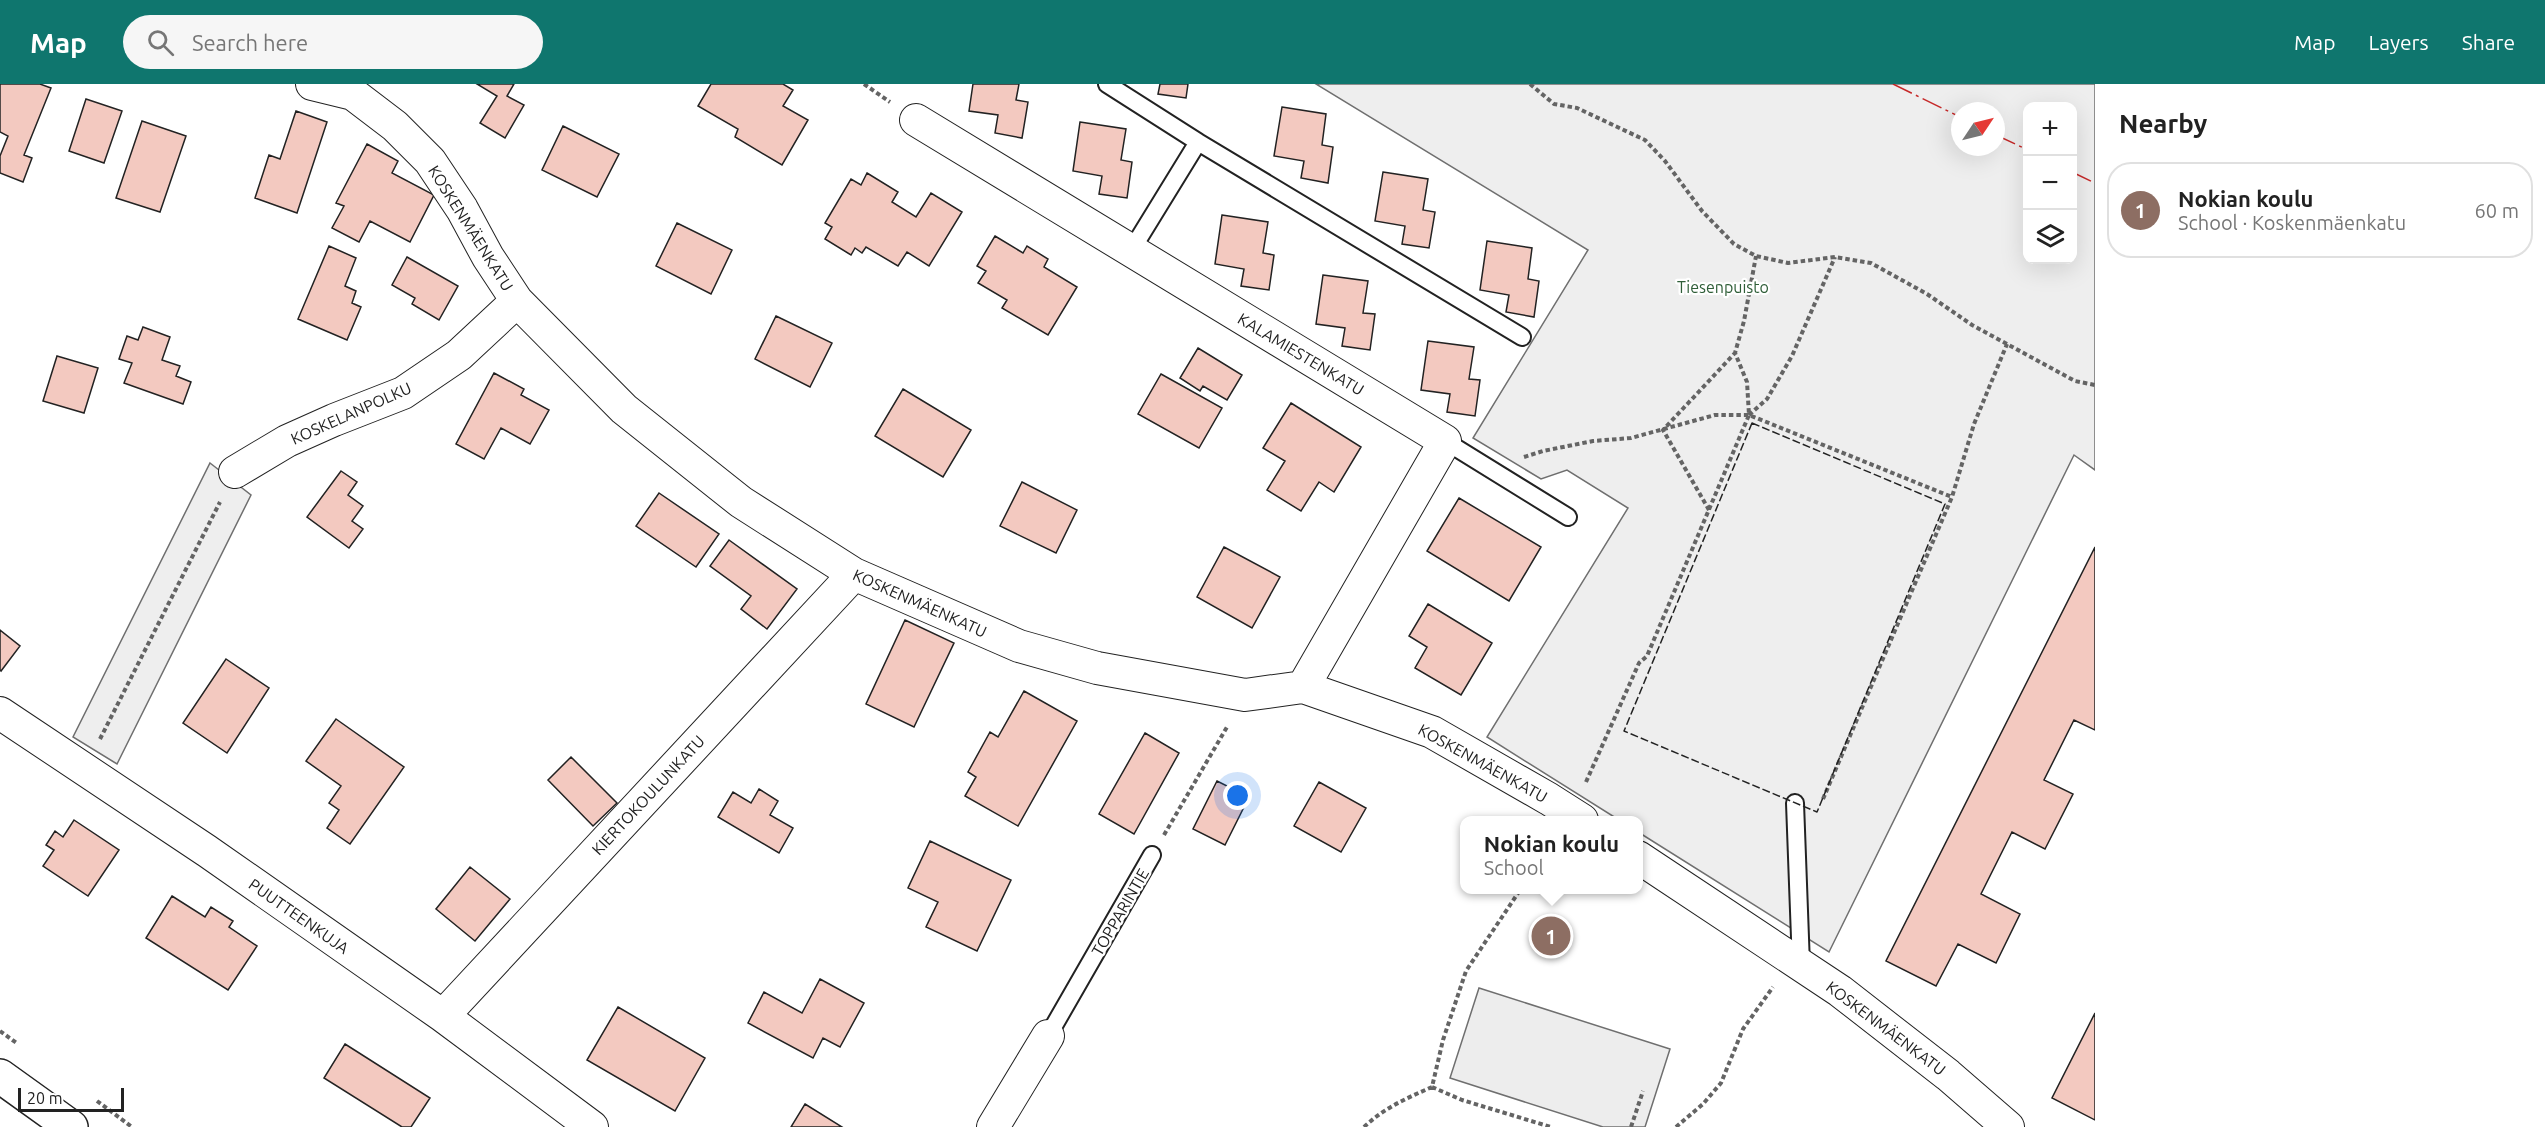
<!DOCTYPE html>
<meta charset="utf-8">
<style>
body{margin:0;font-family:Ubuntu,sans-serif;background:#f6f6f6;color:#222}
.controls{position:absolute;right:18px;top:18px;display:grid;overflow:hidden;border-radius:12px;box-shadow:0 6px 24px #0002}
.controls button{width:54px;height:54px;display:grid;place-items:center;padding:0;border:0;border-bottom:2px solid #e0e0e0;background:#fff;color:#222;font:30px sans-serif}
.compass{position:absolute;left:1951px;top:18px;width:54px;height:54px;border-radius:50%;background:#fff;box-shadow:0 6px 24px #0002;rotate:55deg}
.scale{position:absolute;left:18px;bottom:15px;width:106px;box-sizing:border-box;padding-left:6px;border:3px solid #222;border-top:0;font-size:16px;line-height:21px;white-space:nowrap;color:#222;-webkit-text-stroke:4px #fff;paint-order:stroke}
.you{position:absolute;left:1238px;top:712px;width:21px;height:21px;margin:-15px;border:4px solid #fff;border-radius:50%;background:#1a73e8;box-shadow:0 0 0 9px #1a73e833}
.badge{display:grid;place-items:center;width:39px;height:39px;border-radius:50%;background:#0f766e;color:#fff;font-size:20px;font-weight:700}
.pin{position:absolute;translate:-50% -50%;border:3px solid #fff;box-shadow:0 2px 6px #0006}
.popup{position:absolute;left:1460px;top:732px;width:183px;height:78px;box-sizing:border-box;display:grid;place-content:center;border-radius:12px;background:#fff;filter:drop-shadow(0 2px 4px #0005);font-size:20px;white-space:nowrap;color:#767676}
.popup b{font-size:22px;color:#222}
.popup::after{content:'';position:absolute;left:50%;top:100%;margin-left:-12px;border:12px solid transparent;border-top-color:#fff}
.list{margin:0;padding:0;list-style:none}
h2{display:flex;justify-content:space-between;align-items:center;height:78px;margin:0;padding:0 24px;font-size:26px}
h2 small{font-size:20px;font-weight:400;color:#767676}
.list li{display:grid;grid-template-columns:39px 1fr auto;gap:18px;align-items:center;box-sizing:border-box;height:96px;margin:0 12px 12px;padding:0 12px;border:2px solid #e0e0e0;border-radius:24px}
.list b{display:block;font-size:22px;white-space:nowrap}
.list p{margin:0;font-size:20px;white-space:nowrap;color:#767676}
.list em{font-size:20px;font-style:normal;color:#767676}
.icon{flex:none;width:33px;height:33px;fill:none;stroke:currentColor;stroke-width:2;stroke-linecap:round;stroke-linejoin:round}
.map{position:relative;flex:none;width:2095px;height:1043px;overflow:hidden}
header{display:flex;align-items:center;gap:36px;box-sizing:border-box;height:84px;padding:0 30px;background:#0f766e;color:#fff}
header strong{font-size:28px}
nav{display:flex;gap:33px;margin-inline-start:auto;font-size:21px}
.search{width:420px;height:54px;background:#f6f6f6;display:flex;align-items:center;gap:15px;box-sizing:border-box;padding:0 21px;border-radius:33px;color:#767676;font-size:22px}
main{display:flex}
aside{flex:1;background:#fff}
.map>svg:first-child{display:block}
.green{fill:#eee;stroke:#6f6f6f;stroke-width:1.5;fill-rule:evenodd}
.parking{fill:#ededed;stroke:#6f6f6f;stroke-width:1.5}
.building{fill:#f3c9c0;stroke:#222;stroke-width:1.5}
.lines{fill:none;stroke-linecap:round;stroke-linejoin:round}
.lane-casing{stroke:#222;stroke-width:20}
.street-casing{stroke:#222;stroke-width:34}
.secondary-casing{stroke:#222;stroke-width:36}
.path{stroke:#646464;stroke-width:4;stroke-dasharray:4.5 3;stroke-linecap:butt}
.lane{stroke:#fff;stroke-width:16}
.street{stroke:#fff;stroke-width:32}
.secondary{stroke:#fff;stroke-width:33}
.fence{stroke:#222;stroke-width:1.5;stroke-dasharray:8 3;stroke-linecap:butt}
.power{stroke:#c62828;stroke-width:1.5;stroke-dasharray:21 4.5 3 4.5;stroke-linecap:butt}
.labels{text-anchor:middle;stroke-width:4.5;stroke-linejoin:round;paint-order:stroke}
.street-label{font-size:16px;fill:#222;stroke:#fff}
.park-label{font-size:16px;fill:#2f5e38;stroke:#fff}
</style>
<header>
<strong>Map</strong>
<div class="search"><svg class="icon" aria-label="search" viewBox="0 0 24 24"><circle cx="10" cy="10" r="6"/><path d="M15 15l6 6"/></svg>Search here</div>
<nav><a>Map</a><a>Layers</a><a>Share</a></nav>
</header>
<main>
<div class="map">
<svg width="2095" height="1043" viewBox="0 0 2095 1043">
<rect width="100%" height="100%" fill="#fff"/>
<!-- green -->
<path class="green" d="M1316,0h779v386l-21,-15 -245,497 -191,-120v-12h-19l-132,-83 141,-229 -61,-38 -26,9 -68,-41 115,-188zM2028,22h44v154h-44zM1960,27h36v36h-36z
M210,379l41,32 -134,269 -44,-27z"/>
<!-- parking -->
<path class="parking" d="M1479,904l191,61 -25,78h-42l-153,-49z"/>
<!-- building -->
<path class="building" d="M0,0h40l11,4 -27,67 8,3 -9,24 -23,-9v-17l8,-20 -8,-4z
M477,0h37l-7,12 17,9 -19,33 -25,-15 17,-27z
M711,0h72l10,6 -10,16 25,14 -26,45 -47,-28 3,-8 -40,-23z
M973,0h46l-3,16 12,2 -6,36 -27,-5 3,-18 -29,-4z
M1160,0h28l-2,14 -28,-4z
M86,15l36,12 -18,52 -35,-12z
M1282,23l44,7 -4,31 11,2 -5,36 -27,-5 3,-17 -30,-5z
M296,27l31,11 -30,91 -42,-15 14,-43 11,4z
M142,37l44,15 -26,76 -44,-14z
M1080,38l46,7 -5,31 11,2 -5,36 -28,-4 3,-18 -29,-5z
M563,42l56,28 -22,43 -55,-27z
M367,60l31,17 -6,12 42,22 -24,47 -40,-21 -11,21 -27,-14 12,-22 -8,-3z
M1383,88l45,7 -5,31 12,2 -6,36 -27,-4 3,-18 -30,-5z
M867,89l31,19 -6,10 24,15 15,-24 31,19 -33,54 -22,-14 -9,14 -32,-19 -4,6 -7,-5 -4,7 -26,-16 7,-12 -7,-4 26,-44 10,6z
M1222,131l46,7 -5,31 11,2 -5,35 -28,-4 3,-17 -29,-5z
M677,139l55,27 -21,44 -55,-28z
M995,152l28,17 4,-7 21,13 -4,8 33,20 -29,48 -46,-27 5,-8 -29,-17 8,-12 -9,-5z
M1487,157l45,7 -4,31 11,2 -5,36 -28,-5 3,-17 -29,-5z
M329,162l27,12 -11,28 11,5 -4,12 9,4 -14,33 -49,-21z
M407,173l51,29 -19,34 -27,-16 3,-6 -23,-13z
M1323,191l45,6 -5,32 12,1 -5,36 -28,-4 3,-18 -29,-4z
M776,232l56,27 -22,44 -55,-28z
M143,243l27,10 -8,23 18,6 -4,10 15,6 -8,22 -59,-21 8,-20 -13,-4 8,-23 11,4z
M1428,257l46,6 -5,32 11,1 -5,36 -28,-4 3,-18 -29,-4z
M1198,264l44,27 -15,25 -24,-14 -3,5 -20,-13z
M57,272l41,12 -14,45 -41,-12z
M494,289l30,16 -3,6 28,15 -19,34 -29,-16 -17,31 -28,-15z
M1161,290l61,34 -23,40 -61,-34z
M903,305l68,41 -28,47 -68,-41z
M1291,319l70,44 -27,45 -15,-10 -18,29 -34,-21 18,-29 -22,-13z
M341,387l16,11 -9,13 15,11 -11,15 11,8 -14,19 -42,-31z
M1022,398l55,28 -21,43 -56,-27z
M659,409l60,41 -23,33 -60,-41z
M1459,414l82,49 -32,54 -82,-50z
M729,456l68,49 -30,40 -26,-20 10,-13 -41,-30z
M1224,463l56,30 -28,51 -55,-31z
M2095,463v183l-21,-10 -30,60 29,14 -28,55 -33,-17 -31,62 39,20 -24,49 -38,-19 -22,42 -50,-25z
M1428,520l64,39 -31,52 -46,-27 12,-21 -18,-11z
M905,536l49,23 -40,84 -48,-23z
M0,546l20,16 -19,25 -1,-1z
M226,575l43,29 -42,65 -44,-30z
M1024,607l53,30 -59,105 -53,-30 11,-19 -8,-5 22,-40 8,5z
M336,635l68,48 -54,77 -23,-16 12,-18 -10,-7 12,-17 -35,-25z
M1145,649l34,20 -45,81 -35,-20z
M571,673l46,46 -24,23 -45,-46z
M1217,697l32,16 -24,48 -32,-16z
M1319,698l47,26 -25,44 -47,-26z
M759,705l19,12 -8,14 23,13 -14,25 -61,-36 15,-25 18,11z
M74,736l45,30 -31,46 -45,-30 11,-16 -8,-5 9,-14 8,6z
M930,757l81,39 -34,71 -51,-24 12,-25 -30,-14z
M470,783l40,32 -35,42 -39,-32z
M172,812l33,21 6,-10 22,14 -4,6 28,19 -29,44 -82,-52z
M820,895l44,24 -24,44 -17,-9 -10,20 -65,-35 16,-31 38,21z
M618,923l87,51 -30,53 -88,-51z
M2095,929v107l-43,-22z
M345,960l85,54 -19,29h-9l-78,-49z
M805,1020l37,23h-51z"/>
<g class="lines">
<defs>
<path id="lane" d="M1107,0l91,58 -67,109
M1198,58l324,195
M1445,357l123,76
M1795,719l6,162
M1048,952l104,-181"/>
<path id="street" d="M312,0l41,10 42,32 35,35 32,48 26,48 29,44 107,108 117,93 113,72 165,72 78,22 148,27 58,-8 129,45 117,67 33,21
M916,36l529,321 -142,246
M235,388l52,-31 47,-21 69,-27 56,-38 58,-54
M0,629l207,138 236,165 149,111
M1638,773l202,134 108,84 60,52
M443,932l411,-442
M993,1043l55,-91"/>
<path id="secondary" d="M0,992l71,51"/>
</defs>
<!-- lane casing -->
<use href="#lane" class="lane-casing"/>
<!-- street casing -->
<use href="#street" class="street-casing"/>
<!-- secondary casing -->
<use href="#secondary" class="secondary-casing"/>
<!-- path -->
<path class="path" d="M864,0l26,18
M1530,0l24,20 23,4 68,32 20,21 37,50 32,33 22,12 32,7 47,-6 36,6 56,31 45,31 35,19 68,37 20,4
M1749,331l18,-16 25,-43 43,-99
M1524,373l19,-6 50,-10 38,-3 84,-23h34l203,82
M1709,426l-46,-80 72,-77
M100,655l120,-237
M1586,698l53,-119 8,-7 102,-241 -2,-33 -12,-29 9,-32 12,-65
M1823,715l129,-302 22,-73 33,-80
M1164,751l63,-108
M0,947l18,13
M1432,1003l30,13 89,27
M97,1017l35,26
M1364,1043c20,-19 43,-29 68,-40l11,-47 23,-69 54,-81
M1631,1043l12,-36
M1676,1043l27,-23 18,-21 22,-54 30,-42"/>
<!-- lane -->
<use href="#lane" class="lane"/>
<!-- street -->
<use href="#street" class="street"/>
<!-- secondary -->
<use href="#secondary" class="secondary"/>
<!-- fence -->
<path class="fence" d="M1752,339l193,81 -128,308 -193,-81z"/>
<!-- power -->
<path class="power" d="M1893,0l67,33
M1996,51l32,15
M2072,88l23,11"/>
</g>
<g class="labels">
<!-- street labels -->
<g class="street-label">
<text transform="translate(471 144) rotate(58)" y="6">KOSKENMÄENKATU</text>
<text transform="translate(1301 270) rotate(31)" y="6">KALAMIESTENKATU</text>
<text transform="translate(351 329) rotate(-24)" y="6">KOSKELANPOLKU</text>
<text transform="translate(920 519) rotate(24)" y="6">KOSKENMÄENKATU</text>
<text transform="translate(1483 679) rotate(29)" y="6">KOSKENMÄENKATU</text>
<text transform="translate(648 711) rotate(-47)" y="6">KIERTOKOULUNKATU</text>
<text transform="translate(1120 828) rotate(-60)" y="6">TOPPARINTIE</text>
<text transform="translate(299 832) rotate(35)" y="6">PUUTTEENKUJA</text>
<text transform="translate(1886 944) rotate(37)" y="6">KOSKENMÄENKATU</text>
</g>
<!-- park labels -->
<g class="park-label">
<text x="1723" y="209">Tiesenpuisto</text>
</g>
</g>
</svg>
<div class="controls">
<button>+</button>
<button>−</button>
<button><svg class="icon" aria-label="layers" viewBox="0 0 24 24"><path d="M12 4l9 5-9 5-9-5zM3 14l9 5 9-5"/></svg></button>
</div>
<svg class="compass" viewBox="-18 -18 36 36"><path d="M0-13l5 13h-10z" fill="#e53935"/><path d="M0 13l5-13h-10z" fill="#767676"/></svg>
<div class="scale">20 m</div>
<div class="you"></div>
<div class="pin badge" style="left:1551px;top:852px;background:#8d6e63">1</div>
<div class="popup"><b>Nokian koulu</b>School</div>
</div>
<aside>
<h2>Nearby<small></small></h2>
<ul class="list">
<li><span class="badge" style="background:#8d6e63">1</span><div><b>Nokian koulu</b><p>School · Koskenmäenkatu</p></div><em>60 m</em></li>
</ul>
</aside>
</main>
